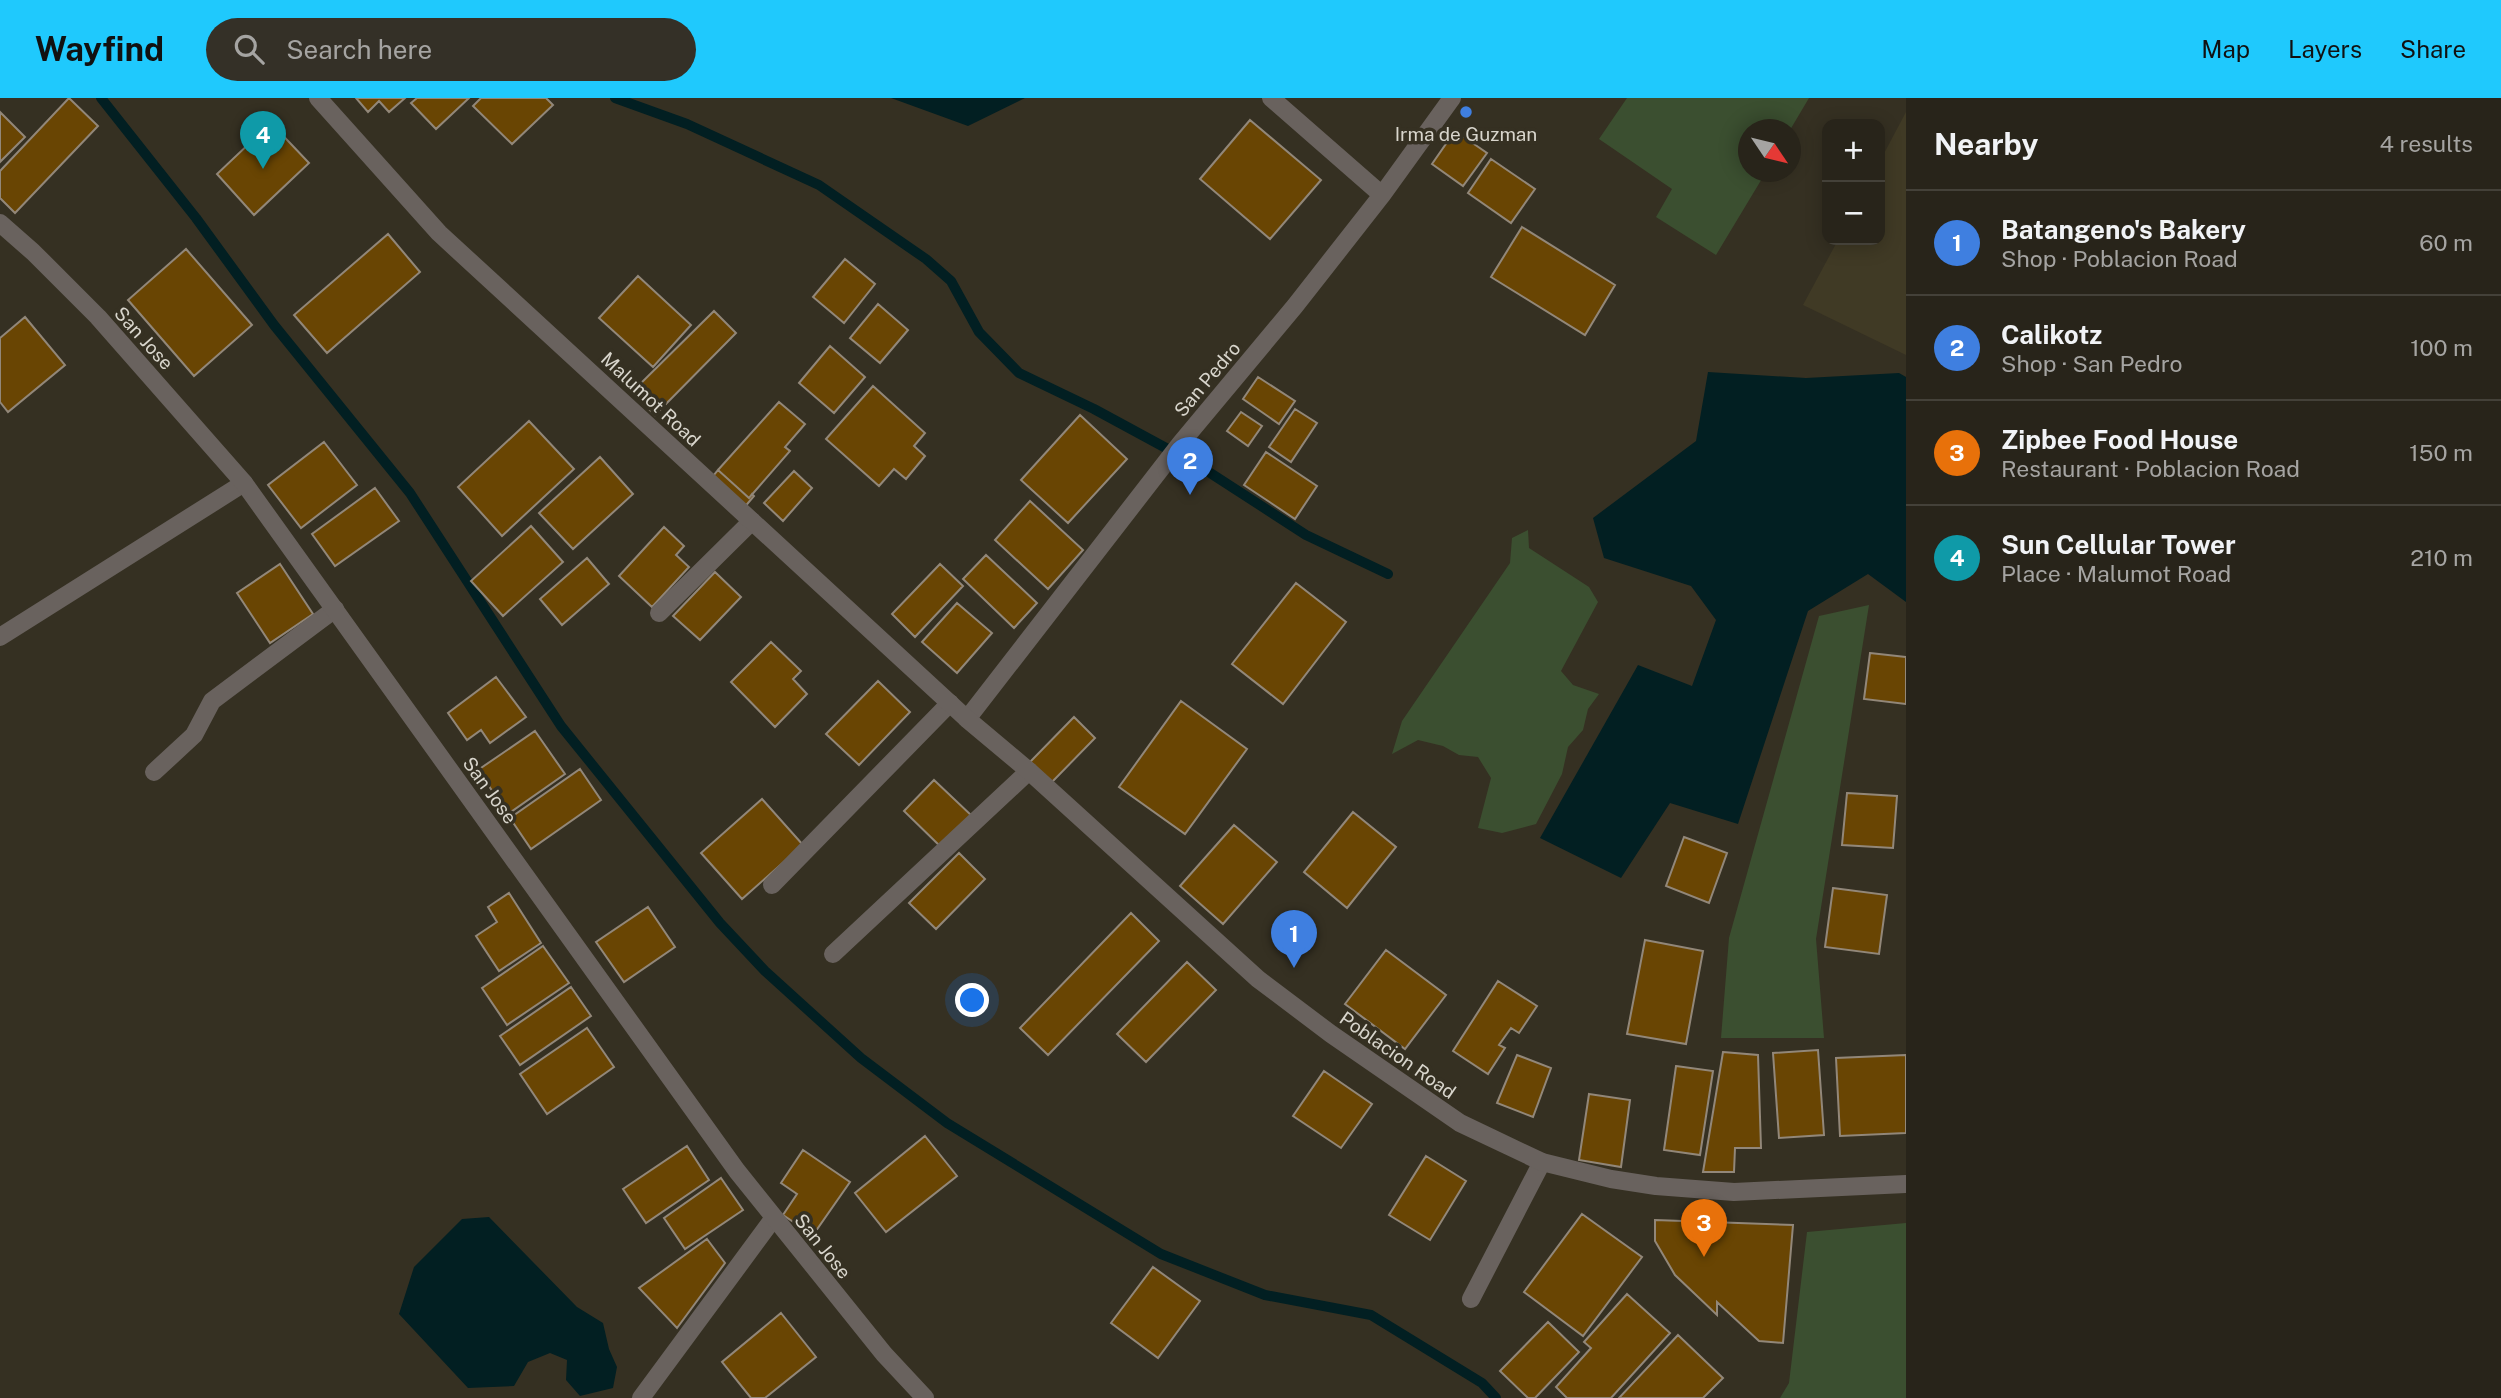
<!DOCTYPE html>
<meta charset="utf-8">
<style>
body{margin:0;font-family:"Public Sans",sans-serif;background:#343027;color:#f1f3f6}
.controls{position:absolute;right:21px;top:21px;display:grid;overflow:hidden;border-radius:14px;box-shadow:0 4px 18px #0003}
.controls button{width:63px;height:63px;display:grid;place-items:center;padding:0;border:0;border-bottom:2px solid #444139;background:#28241a;color:#f1f3f6;font:35px sans-serif}
.compass{position:absolute;left:1738px;top:21px;width:63px;height:63px;border-radius:50%;background:#28241a;box-shadow:0 4px 18px #0003;rotate:125deg}
.you{position:absolute;left:973px;top:903px;width:24px;height:24px;margin:-18px;border:5px solid #fff;border-radius:50%;background:#1a73e8;box-shadow:0 0 0 10px #1a73e833}
.badge{display:grid;place-items:center;width:46px;height:46px;border-radius:50%;background:#1fc9fd;color:#fff;font-size:23px;font-weight:700}
.pin{position:absolute;translate:-50% -58px;filter:drop-shadow(0 2px 4px #0008)}
.pin::after{content:'';position:absolute;top:37px;width:24px;height:21px;background:inherit;clip-path:polygon(0 0,100% 0,50% 100%)}
.list{margin:0;padding:0;list-style:none}
h2{display:flex;justify-content:space-between;align-items:center;height:91px;margin:0;padding:0 28px;font-size:30px}
h2 small{font-size:23px;font-weight:400;color:#a5a4a2}
.list li{display:grid;grid-template-columns:46px 1fr auto;gap:21px;align-items:center;box-sizing:border-box;height:105px;padding:0 28px;border-top:2px solid #444139}
.list b{display:block;font-size:26px;white-space:nowrap}
.list p{margin:0;font-size:23px;white-space:nowrap;color:#a5a4a2}
.list em{font-size:23px;font-style:normal;color:#a5a4a2}
.icon{flex:none;width:38px;height:38px;fill:none;stroke:currentColor;stroke-width:2;stroke-linecap:round;stroke-linejoin:round}
.map{position:relative;flex:none;width:1906px;height:1300px;overflow:hidden}
header{display:flex;align-items:center;gap:42px;box-sizing:border-box;height:98px;padding:0 35px;background:#1fc9fd;color:#111}
header strong{font-size:33px}
nav{display:flex;gap:38px;margin-inline-start:auto;font-size:24px}
.search{width:490px;height:63px;background:#343027;display:flex;align-items:center;gap:18px;box-sizing:border-box;padding:0 24px;border-radius:38px;color:#a5a4a2;font-size:26px}
main{display:flex}
aside{flex:1;background:#28241a}
.map>svg:first-child{display:block}
.built{fill:#403a25}
.green{fill:#3b4f30}
.water{fill:#021f22}
.lines{fill:none;stroke-linecap:round;stroke-linejoin:round}
.stream{stroke:#021f22;stroke-width:10}
.building{fill:#694503;stroke:#928779;stroke-width:2}
.service{stroke:#69625e;stroke-width:18}
.minor{stroke:#69625e;stroke-width:18}
.tertiary{stroke:#69625e;stroke-width:18}
.shop-dot{fill:#3f7fe0;stroke:#353022;stroke-width:2.5}
.labels{text-anchor:middle;stroke-width:7;stroke-linejoin:round;paint-order:stroke}
.poi-label{font-size:19px;fill:#d8d5cc;stroke:#353022}
.street-label{font-size:19px;fill:#d8d5cc;stroke:#353022}
</style>
<header>
<strong>Wayfind</strong>
<div class="search"><svg class="icon" aria-label="search" viewBox="0 0 24 24"><circle cx="10" cy="10" r="6"/><path d="M15 15l6 6"/></svg>Search here</div>
<nav><a>Map</a><a>Layers</a><a>Share</a></nav>
</header>
<main>
<div class="map">
<svg width="1906" height="1300" viewBox="0 0 1906 1300">
<rect width="100%" height="100%" fill="#353022"/>
<!-- built -->
<path class="built" d="M1906,14v243l-103,-50 35,-65h42v-79z"/>
<!-- green -->
<path class="green" d="M1627,0h182l-19,32h-42v42h18l-50,83 -60,-38 16,-28 -73,-50z
M1528,432l1,18 60,39 9,15 -37,69 12,14 26,9 -11,15 -5,21 -15,17 -6,27 -26,50 -34,9 -24,-5 13,-50 -13,-21 -19,-2 -16,-9 -25,-6 -26,14 10,-33 108,-158 2,-25z
M1869,507l-53,334 8,99h-103l8,-100 90,-322z
M1906,1125v175h-126l9,-15 18,-151z"/>
<!-- water -->
<path class="water" d="M891,0h134l-57,28z
M1708,274l98,6 93,-5 7,4v225l-38,-28 -60,37 -70,213 -68,-21 -49,75 -81,-40 98,-173 54,21 24,-66 -25,-34 -87,-28 -11,-40 103,-77z
M489,1119l88,90 26,16 6,26 8,18 -4,21 -33,8 -14,-16 1,-20 -17,-7 -22,9 -14,24 -46,2 -69,-74 15,-47 48,-48z"/>
<g class="lines">
<!-- stream -->
<path class="stream" d="M101,0l95,120 78,107 136,168 151,233 159,197 45,48 96,87 86,65 214,131 104,41 106,20 111,68 14,15
M615,0l72,26 132,61 107,74 25,22 28,51 40,41 75,36 107,58 105,68 82,39"/>
</g>
<!-- building -->
<path class="building" d="M69,0l29,28 -83,87 -15,-15v-27z
M356,0h49l-16,14 -10,-11 -11,11z
M417,0h52l-33,31 -25,-26z
M481,0h65l7,7 -41,39 -39,-38z
M0,14l25,25 -25,25z
M1250,22l71,60 -51,59 -70,-60z
M271,25l38,40 -55,52 -37,-41z
M1455,33l32,22 -24,33 -31,-22z
M1491,61l44,30 -24,34 -43,-30z
M1522,129l93,58 -30,50 -94,-58z
M388,136l32,38 -93,81 -33,-38z
M186,151l66,76 -58,51 -66,-76z
M845,161l30,25 -31,39 -31,-26z
M638,178l53,49 -38,42 -54,-49z
M878,206l30,26 -28,33 -30,-25z
M714,213l22,22 -81,82 -23,-23z
M25,219l40,48 -57,47 -8,-10v-64z
M830,248l35,31 -31,36 -35,-30z
M1258,279l37,24 -16,23 -36,-25z
M873,288l52,47 -11,13 11,10 -19,23 -12,-10 -15,17 -53,-47z
M779,304l26,22 -20,23 5,4 -41,47 -31,-28z
M1295,311l22,14 -26,39 -22,-15z
M1241,314l21,14 -14,20 -21,-15z
M1080,317l47,44 -59,64 -47,-43z
M529,323l45,48 -72,67 -44,-49z
M324,344l33,43 -56,43 -33,-43z
M1266,354l51,34 -22,33 -51,-34z
M600,359l33,37 -60,55 -34,-36z
M718,372l31,28 3,-4 2,2 -11,13 -33,-29z
M794,373l18,17 -29,33 -19,-18z
M375,390l24,33 -64,45 -23,-32z
M1030,403l53,49 -35,39 -53,-49z
M531,428l32,36 -60,54 -32,-35z
M664,429l20,19 -8,9 13,12 -37,40 -33,-31z
M986,457l51,48 -23,25 -51,-49z
M587,460l22,26 -47,41 -22,-26z
M280,466l33,50 -43,29 -33,-50z
M940,466l23,22 -48,51 -23,-23z
M715,474l26,25 -41,43 -27,-24z
M1296,485l50,39 -63,82 -51,-40z
M957,505l35,30 -35,40 -35,-31z
M771,544l30,29 -8,8 14,15 -32,33 -44,-45z
M1870,555l36,4v47l-42,-5z
M496,579l30,40 -36,26 -9,-13 -14,10 -19,-27z
M878,583l32,31 -51,53 -33,-31z
M1181,603l66,48 -62,85 -66,-47z
M1074,619l21,21 -44,45 -21,-21z
M535,633l30,43 -57,40 -30,-44z
M580,671l21,31 -70,49 -21,-31z
M934,682l38,36 -30,32 -38,-37z
M1847,695l50,3 -4,52 -51,-3z
M762,701l41,46 -61,54 -41,-46z
M1353,714l43,35 -49,61 -43,-36z
M1234,727l43,37 -54,62 -43,-38z
M1684,739l43,16 -18,50 -43,-17z
M959,755l26,26 -49,50 -27,-26z
M1833,790l54,7 -8,59 -54,-7z
M509,795l32,50 -42,28 -23,-35 21,-14 -9,-15z
M648,809l27,40 -51,35 -28,-40z
M1131,815l28,28 -111,114 -28,-27z
M1645,842l58,11 -17,93 -59,-10z
M543,848l26,37 -62,42 -25,-37z
M1386,852l60,45 -41,54 -60,-45z
M1187,864l29,28 -70,72 -29,-28z
M1498,883l39,25 -18,27 -8,-5 -12,17 6,3 -17,26 -35,-23z
M571,889l20,29 -71,49 -20,-29z
M587,930l27,39 -67,47 -27,-40z
M1818,952l6,85 -45,3 -6,-85z
M1723,954l35,3 3,93h-26l-1,24h-31z
M1517,957l34,13 -18,49 -36,-14z
M1906,957v78l-66,3 -4,-78z
M1676,968l37,5 -13,84 -36,-5z
M1324,973l48,33 -31,44 -48,-32z
M1589,996l41,6 -9,67 -42,-7z
M925,1038l32,40 -71,56 -31,-39z
M687,1048l22,34 -63,43 -23,-34z
M803,1052l47,32 -37,53 -30,-20 14,-21 -16,-11z
M1426,1058l40,25 -36,59 -41,-25z
M721,1080l22,32 -58,39 -21,-31z
M1582,1116l60,43 -59,79 -59,-44z
M1655,1122l138,5 -10,118 -24,-2 -42,-39v13l-42,-40 -20,-34z
M707,1141l18,24 -48,65 -38,-40z
M1153,1169l47,34 -42,57 -47,-35z
M1627,1196l43,39 -59,65h-44l-11,-11 35,-39 -7,-6z
M781,1215l35,44 -51,41h-14l-29,-36z
M1548,1224l31,30 -44,46h-7l-28,-27z
M1678,1237l45,43 -20,20h-84z"/>
<g class="lines">
<!-- service -->
<path class="service" d="M659,515l93,-92
M1471,1201l71,-137"/>
<!-- minor -->
<path class="minor" d="M1271,0l111,97
M0,539l244,-154
M967,621l213,-275 115,-138 87,-111 70,-97
M154,674l40,-37 18,-34 123,-92
M772,787l178,-182
M833,856l196,-183
M641,1300l132,-179"/>
<!-- tertiary -->
<path class="tertiary" d="M318,0l121,135 528,486 62,52 229,208 73,55 129,89 82,39 69,17 45,7 78,6 172,-8
M0,125l33,29 65,65 146,166 493,688 147,183 41,44"/>
</g>
<!-- markers -->
<circle class="shop-dot" cx="1466" cy="14" r="7"/>
<g class="labels">
<!-- poi labels -->
<g class="poi-label">
<text x="1466" y="43">Irma de Guzman</text>
</g>
<!-- street labels -->
<g class="street-label">
<text transform="translate(144 240) rotate(48)" y="7">San Jose</text>
<text transform="translate(1207 281) rotate(-50)" y="7">San Pedro</text>
<text transform="translate(651 301) rotate(43)" y="7">Malumot Road</text>
<text transform="translate(490 692) rotate(54)" y="7">San Jose</text>
<text transform="translate(1398 957) rotate(35)" y="7">Poblacion Road</text>
<text transform="translate(823 1148) rotate(51)" y="7">San Jose</text>
</g>
</g>
</svg>
<div class="controls">
<button>+</button>
<button>−</button>
</div>
<svg class="compass" viewBox="-18 -18 36 36"><path d="M0-13l5 13h-10z" fill="#e53935"/><path d="M0 13l5-13h-10z" fill="#a5a4a2"/></svg>
<div class="you"></div>
<div class="pin badge" style="left:1294px;top:870px;background:#3f7fe0">1</div>
<div class="pin badge" style="left:1190px;top:397px;background:#3f7fe0">2</div>
<div class="pin badge" style="left:1704px;top:1159px;background:#e8710a">3</div>
<div class="pin badge" style="left:263px;top:71px;background:#0f9aa8">4</div>
</div>
<aside>
<h2>Nearby<small>4 results</small></h2>
<ul class="list">
<li><span class="badge" style="background:#3f7fe0">1</span><div><b>Batangeno's Bakery</b><p>Shop · Poblacion Road</p></div><em>60 m</em></li>
<li><span class="badge" style="background:#3f7fe0">2</span><div><b>Calikotz</b><p>Shop · San Pedro</p></div><em>100 m</em></li>
<li><span class="badge" style="background:#e8710a">3</span><div><b>Zipbee Food House</b><p>Restaurant · Poblacion Road</p></div><em>150 m</em></li>
<li><span class="badge" style="background:#0f9aa8">4</span><div><b>Sun Cellular Tower</b><p>Place · Malumot Road</p></div><em>210 m</em></li>
</ul>
</aside>
</main>
